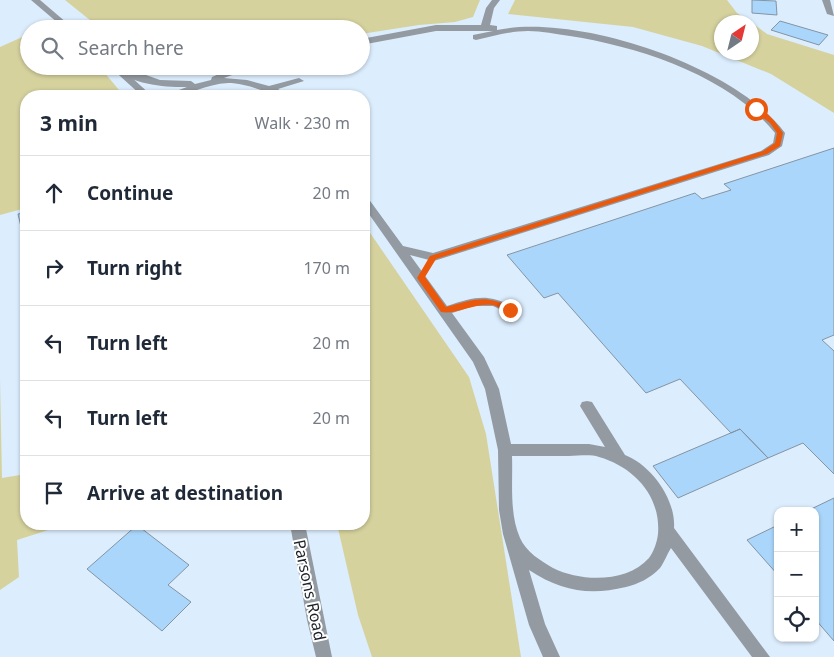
<!DOCTYPE html>
<meta charset="utf-8">
<style>
body{margin:0;font-family:"Noto Sans",sans-serif;background:#f2f2f3;color:#1f2937}
.controls{position:absolute;right:15px;bottom:15px;display:grid;overflow:hidden;border-radius:10px;box-shadow:0 1px 4px #0004}
.controls button{width:45px;height:45px;display:grid;place-items:center;padding:0;border:0;border-bottom:1px solid #e0e1e3;background:#fff;color:#1f2937;font:25px sans-serif}
.compass{position:absolute;left:714px;top:15px;width:45px;height:45px;border-radius:50%;background:#fff;box-shadow:0 1px 4px #0004;rotate:35deg}
.stop{position:absolute;width:15px;height:15px;margin:-11px;border:4px solid #ea580c;border-radius:50%;background:#fff}
.stop.end{background:#ea580c;border-color:#fff;box-shadow:0 1px 5px #0008}
.list{margin:0;padding:0;list-style:none}
h2{display:flex;justify-content:space-between;align-items:center;height:65px;margin:0;padding:0 20px;font-size:21px}
h2 small{font-size:16px;font-weight:400;color:#747a83}
.list li{display:grid;grid-template-columns:32px 1fr auto;gap:15px;align-items:center;box-sizing:border-box;height:75px;padding:0 20px;border-top:1px solid #e0e1e3}
.list b{display:block;font-size:19px;white-space:nowrap}
.list em{font-size:16px;font-style:normal;color:#747a83}
.icon{flex:none;width:28px;height:28px;fill:none;stroke:currentColor;stroke-width:2;stroke-linecap:round;stroke-linejoin:round}
.map{position:relative;flex:none;width:834px;height:657px;overflow:hidden}
.search{position:absolute;background:#fff;box-shadow:0 1px 4px #0004;left:20px;top:20px;width:350px;height:55px;display:flex;align-items:center;gap:12px;box-sizing:border-box;padding:0 18px;border-radius:28px;color:#747a83;font-size:19px}
.panel{position:absolute;background:#fff;box-shadow:0 1px 4px #0004;left:20px;top:90px;width:350px;height:440px;border-radius:20px}
.map>svg:first-child{display:block}
.green{fill:#d6d29e}
.water{fill:#b3ae7c;stroke:#858462}
.building{fill:#abd6fb;stroke:#8494a2}
.lines{fill:none;stroke-linecap:round;stroke-linejoin:round}
.lane{fill:#939aa1;fill-rule:evenodd}
.street{fill:#939aa1;fill-rule:evenodd}
.route{fill:#ea580c}
.labels{text-anchor:middle;stroke-width:4;stroke-linejoin:round;paint-order:stroke}
.near-street-label{font-size:16px;fill:#1b2127;stroke:#fff}
</style>
<div class="map">
<svg width="834" height="657" viewBox="0 0 834 657">
<rect width="100%" height="100%" fill="#dcedfd"/>
<!-- green -->
<path class="green" d="M65,0h415l-7,17 -18,5 -36,3 -58,9v-5h-38l3,-7 -120,1 -10,6h-95z
M515,0h212l10,13 13,9h-28v30h30v-29l15,11 67,21v58l-63,-39 -69,-28 -69,-19 -125,-13z
M29,34v32h70l25,30h-41l-6,-4 -12,4h-39v13l-4,1 4,3v95l-26,7v-168z
M364,224l105,153 17,57 35,223h-149l-14,-42 -21,-91h27z
M0,379l2,99 24,-4v50h41l-50,16 2,37 -19,13z"/>
<!-- water -->
<path class="water" d="M327,22l-4,7h-127l10,-6z"/>
<!-- building -->
<path class="building" d="M752,0l24,1 1,14 -25,-2z
M780,21l48,14 -9,10 -48,-15z
M834,148v187l-12,5 12,11v123l-31,-31 -35,15 -28,-29 -9,4 -51,-54 -34,14 -88,-100 -14,5 -37,-43 188,-62 7,6 29,-9 -7,-6z
M26,212v36l-8,-34z
M740,429l28,29 -90,40 -25,-32z
M834,498v143l-19,-22v-108h-8z
M137,525l52,40 -21,20 23,17 -29,29 -75,-62z
M778,525v50l-31,-35z"/>
<g class="lines">
<!-- lane -->
<path class="lane" d="M492,0h8l-6,8 -4,17 7,1v4c80,-17 239,36 288,103l-3,13 -13,9 -332,105 -4,1 -23,-6 37,51c28,-9 40,-13 67,1l2,3 -6,4 -17,-8h-19l-22,7 32,44 15,32 12,55h78l16,3 -25,-41 2,-4 5,-1 5,1 33,53c26,10 51,44 49,73l96,129h-18l-81,-109c-4,6 -7,15 -11,20 -9,10 -22,16 -34,19 -37,9 -65,4 -97,-17l16,54 15,33h-17l-14,-32 -26,-91 -4,-24 -1,-60 -13,-61 -12,-27 -109,-155v-10l4,1 35,48 30,7 328,-102 12,-8 2,-10c-46,-57 -135,-86 -205,-97 -14,-2 -28,-5 -42,-5 -17,0 -35,5 -52,9l-3,-1v-4l20,-4h-57l-75,14v-6l75,-14h45l5,-17zM512,456c19,0 38,0 57,0 10,0 21,-2 30,1 35,10 62,39 59,77 -1,8 -4,17 -9,24 -22,25 -68,24 -96,10 -12,-7 -27,-16 -33,-30 -11,-25 -7,-56 -8,-82z
M109,66h12l39,14 31,1 4,3 16,-4 1,-3 23,-10 22,-1 -33,12 23,2 22,6 30,-8 5,3 -26,8 11,7c-21,0 -38,-13 -61,-13 -22,1 -40,13 -62,13l2,-2 19,-7c-25,1 -59,-4 -78,-21z"/>
<!-- street -->
<path class="street" d="M31,0h9l34,29h-9z
M822,0h8l4,16 -7,-2z
M109,66h10l33,30h-10z
M290,524h15l27,133h-16l-9,-37z"/>
</g>
<!-- route -->
<path class="route" d="M754,108c12,0 23,16 29,25l-3,13 -13,8 -331,105 -11,18 21,30c29,-8 40,-13 67,1v4c-8,1 -14,-6 -21,-7 -18,-2 -36,10 -51,7l-24,-34 13,-22 333,-105 12,-8 2,-10 -7,-10 -16,-12z"/>
<g class="labels">
<!-- near-street labels -->
<g class="near-street-label">
<text transform="translate(310 590) rotate(78)" y="6">Parsons Road</text>
</g>
</g>
</svg>
<div class="controls">
<button>+</button>
<button>−</button>
<button><svg class="icon" aria-label="locate" viewBox="0 0 24 24"><circle cx="12" cy="12" r="6"/><path d="M12 2v4M12 18v4M2 12h4M18 12h4"/></svg></button>
</div>
<svg class="compass" viewBox="-18 -18 36 36"><path d="M0-13l5 13h-10z" fill="#e53935"/><path d="M0 13l5-13h-10z" fill="#747a83"/></svg>
<div class="stop" style="left:756px;top:109px"></div>
<div class="stop end" style="left:510px;top:310px"></div>
<div class="search"><svg class="icon" aria-label="search" viewBox="0 0 24 24"><circle cx="10" cy="10" r="6"/><path d="M15 15l6 6"/></svg>Search here</div>
<section class="panel">
<h2>3 min<small>Walk · 230 m</small></h2>
<ul class="list">
<li><svg class="icon" aria-label="ahead" viewBox="0 0 24 24"><path d="M12 20V5M6 11l6-6 6 6"/></svg><div><b>Continue</b></div><em>20 m</em></li>
<li><svg class="icon" aria-label="right" viewBox="0 0 24 24"><path d="M7 20v-9h11M14 6l5 5-5 5"/></svg><div><b>Turn right</b></div><em>170 m</em></li>
<li><svg class="icon" aria-label="left" viewBox="0 0 24 24"><path d="M17 20v-9H6M10 6l-5 5 5 5"/></svg><div><b>Turn left</b></div><em>20 m</em></li>
<li><svg class="icon" aria-label="left" viewBox="0 0 24 24"><path d="M17 20v-9H6M10 6l-5 5 5 5"/></svg><div><b>Turn left</b></div><em>20 m</em></li>
<li><svg class="icon" aria-label="arrive" viewBox="0 0 24 24"><path d="M6 21V4h12l-3 4 3 4H6"/></svg><div><b>Arrive at destination</b></div></li>
</ul>
</section>
</div>
